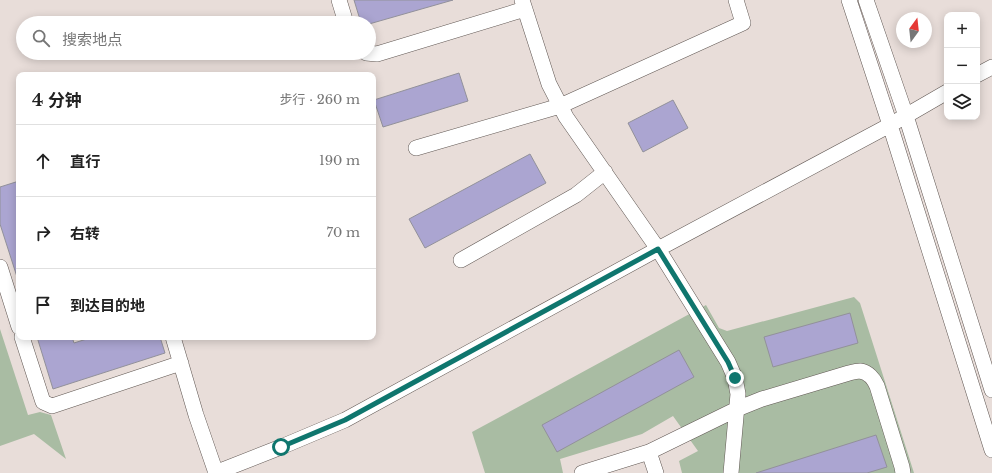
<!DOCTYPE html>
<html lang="zh">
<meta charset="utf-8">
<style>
body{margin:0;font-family:"Libre Baskerville","Noto Sans SC",serif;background:#f2f2f2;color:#222}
.controls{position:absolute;right:12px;top:12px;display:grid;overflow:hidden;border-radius:8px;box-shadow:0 2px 10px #0003}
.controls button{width:36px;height:36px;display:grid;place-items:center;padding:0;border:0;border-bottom:1px solid #e0e0e0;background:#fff;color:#222;font:20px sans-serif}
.compass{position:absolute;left:896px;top:12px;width:36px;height:36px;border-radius:50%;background:#fff;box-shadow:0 2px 10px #0003;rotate:15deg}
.stop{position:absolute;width:12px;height:12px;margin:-9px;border:3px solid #0f766e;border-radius:50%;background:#fff}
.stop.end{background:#0f766e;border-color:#fff;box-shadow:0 1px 4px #0008}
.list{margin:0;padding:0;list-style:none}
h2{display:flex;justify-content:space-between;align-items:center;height:52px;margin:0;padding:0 16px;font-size:17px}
h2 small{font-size:13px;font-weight:400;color:#767676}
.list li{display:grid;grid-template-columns:26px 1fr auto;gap:12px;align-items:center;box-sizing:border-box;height:72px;padding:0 16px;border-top:1px solid #e0e0e0}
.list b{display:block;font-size:15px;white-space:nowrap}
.list em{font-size:13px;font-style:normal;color:#767676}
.icon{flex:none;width:22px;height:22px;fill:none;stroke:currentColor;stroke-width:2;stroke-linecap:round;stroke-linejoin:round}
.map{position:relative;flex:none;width:992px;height:473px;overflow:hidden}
.search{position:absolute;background:#fff;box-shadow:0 2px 10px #0003;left:16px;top:16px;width:360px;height:44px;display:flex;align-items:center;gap:10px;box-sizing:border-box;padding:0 14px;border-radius:22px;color:#767676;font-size:15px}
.panel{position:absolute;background:#fff;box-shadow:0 2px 10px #0003;left:16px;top:72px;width:360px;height:268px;border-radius:8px}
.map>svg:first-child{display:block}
.green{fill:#a9bca3}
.building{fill:#aba5d1;stroke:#92919a}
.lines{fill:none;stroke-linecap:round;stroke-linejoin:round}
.minor-casing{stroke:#615854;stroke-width:16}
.minor{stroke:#fff;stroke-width:15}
.route{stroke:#0f766e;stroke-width:5}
</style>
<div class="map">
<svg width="992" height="473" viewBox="0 0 992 473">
<rect width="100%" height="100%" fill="#e8ddd9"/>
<!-- green -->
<path class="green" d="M854,297l6,6 54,170h-232l-3,-12 19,-10 -25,-35 -31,18 -82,25 3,14h-78l-13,-41 234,-127 13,23 8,3z
M0,329l28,86 12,-3 11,3 15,44 -32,-25 -34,12z"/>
<!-- building -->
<path class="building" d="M354,0h99l-84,24v-1h-8z
M459,73l9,28 -85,26 -9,-27z
M673,100l15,28 -45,24 -15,-29z
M530,154l16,29 -121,65 -16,-29z
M19,181v102l-19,-59v-37z
M850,313l8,30 -85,24 -9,-30z
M37,337h35l2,6 19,-6h67l5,16 -112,36z
M679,350l15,27 -137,75 -15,-27z
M876,435l11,32 -20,6h-111z"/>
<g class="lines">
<defs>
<path id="minor" d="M339,0l7,23
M522,0l27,84 17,33 92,132 70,113 7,16 3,16 -7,79
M849,0l41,125 102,325
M866,0l40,116 86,274
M366,53l11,1 148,-45
M977,75l15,-8
M416,148l144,-42 183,-83 -7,-23
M461,260l115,-65 29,-23
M0,267l19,60
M22,337l21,65 9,4 129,-43
M173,337l23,78 20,58
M649,452l7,21
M215,473l66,-26 64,-27 313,-171 232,-124 57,-33
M582,473l67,-21 88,-43 25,-10 87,-26c4,-1 8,-2 11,-2 8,1 14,8 17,15l25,81 1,6"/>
</defs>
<!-- minor casing -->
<use href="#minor" class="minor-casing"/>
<!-- minor -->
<use href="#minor" class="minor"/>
</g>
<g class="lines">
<!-- route -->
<path class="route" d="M281,447l64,-27 313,-171 70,113 7,16"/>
</g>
</svg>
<div class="controls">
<button>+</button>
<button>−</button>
<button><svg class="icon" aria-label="layers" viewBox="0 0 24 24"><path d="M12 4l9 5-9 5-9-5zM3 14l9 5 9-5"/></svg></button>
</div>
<svg class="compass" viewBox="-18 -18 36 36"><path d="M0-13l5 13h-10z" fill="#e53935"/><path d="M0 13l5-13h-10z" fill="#767676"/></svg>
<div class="stop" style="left:281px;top:447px"></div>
<div class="stop end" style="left:735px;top:378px"></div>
<div class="search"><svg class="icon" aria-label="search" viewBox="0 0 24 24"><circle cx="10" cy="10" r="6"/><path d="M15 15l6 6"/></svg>搜索地点</div>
<section class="panel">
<h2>4 分钟<small>步行 · 260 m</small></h2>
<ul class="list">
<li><svg class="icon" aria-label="ahead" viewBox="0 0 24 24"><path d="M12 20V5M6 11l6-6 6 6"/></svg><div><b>直行</b></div><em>190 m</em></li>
<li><svg class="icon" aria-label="right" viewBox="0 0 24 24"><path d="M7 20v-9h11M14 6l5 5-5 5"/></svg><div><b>右转</b></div><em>70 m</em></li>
<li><svg class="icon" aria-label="arrive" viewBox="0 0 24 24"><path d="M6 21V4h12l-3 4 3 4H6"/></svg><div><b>到达目的地</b></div></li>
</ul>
</section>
</div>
